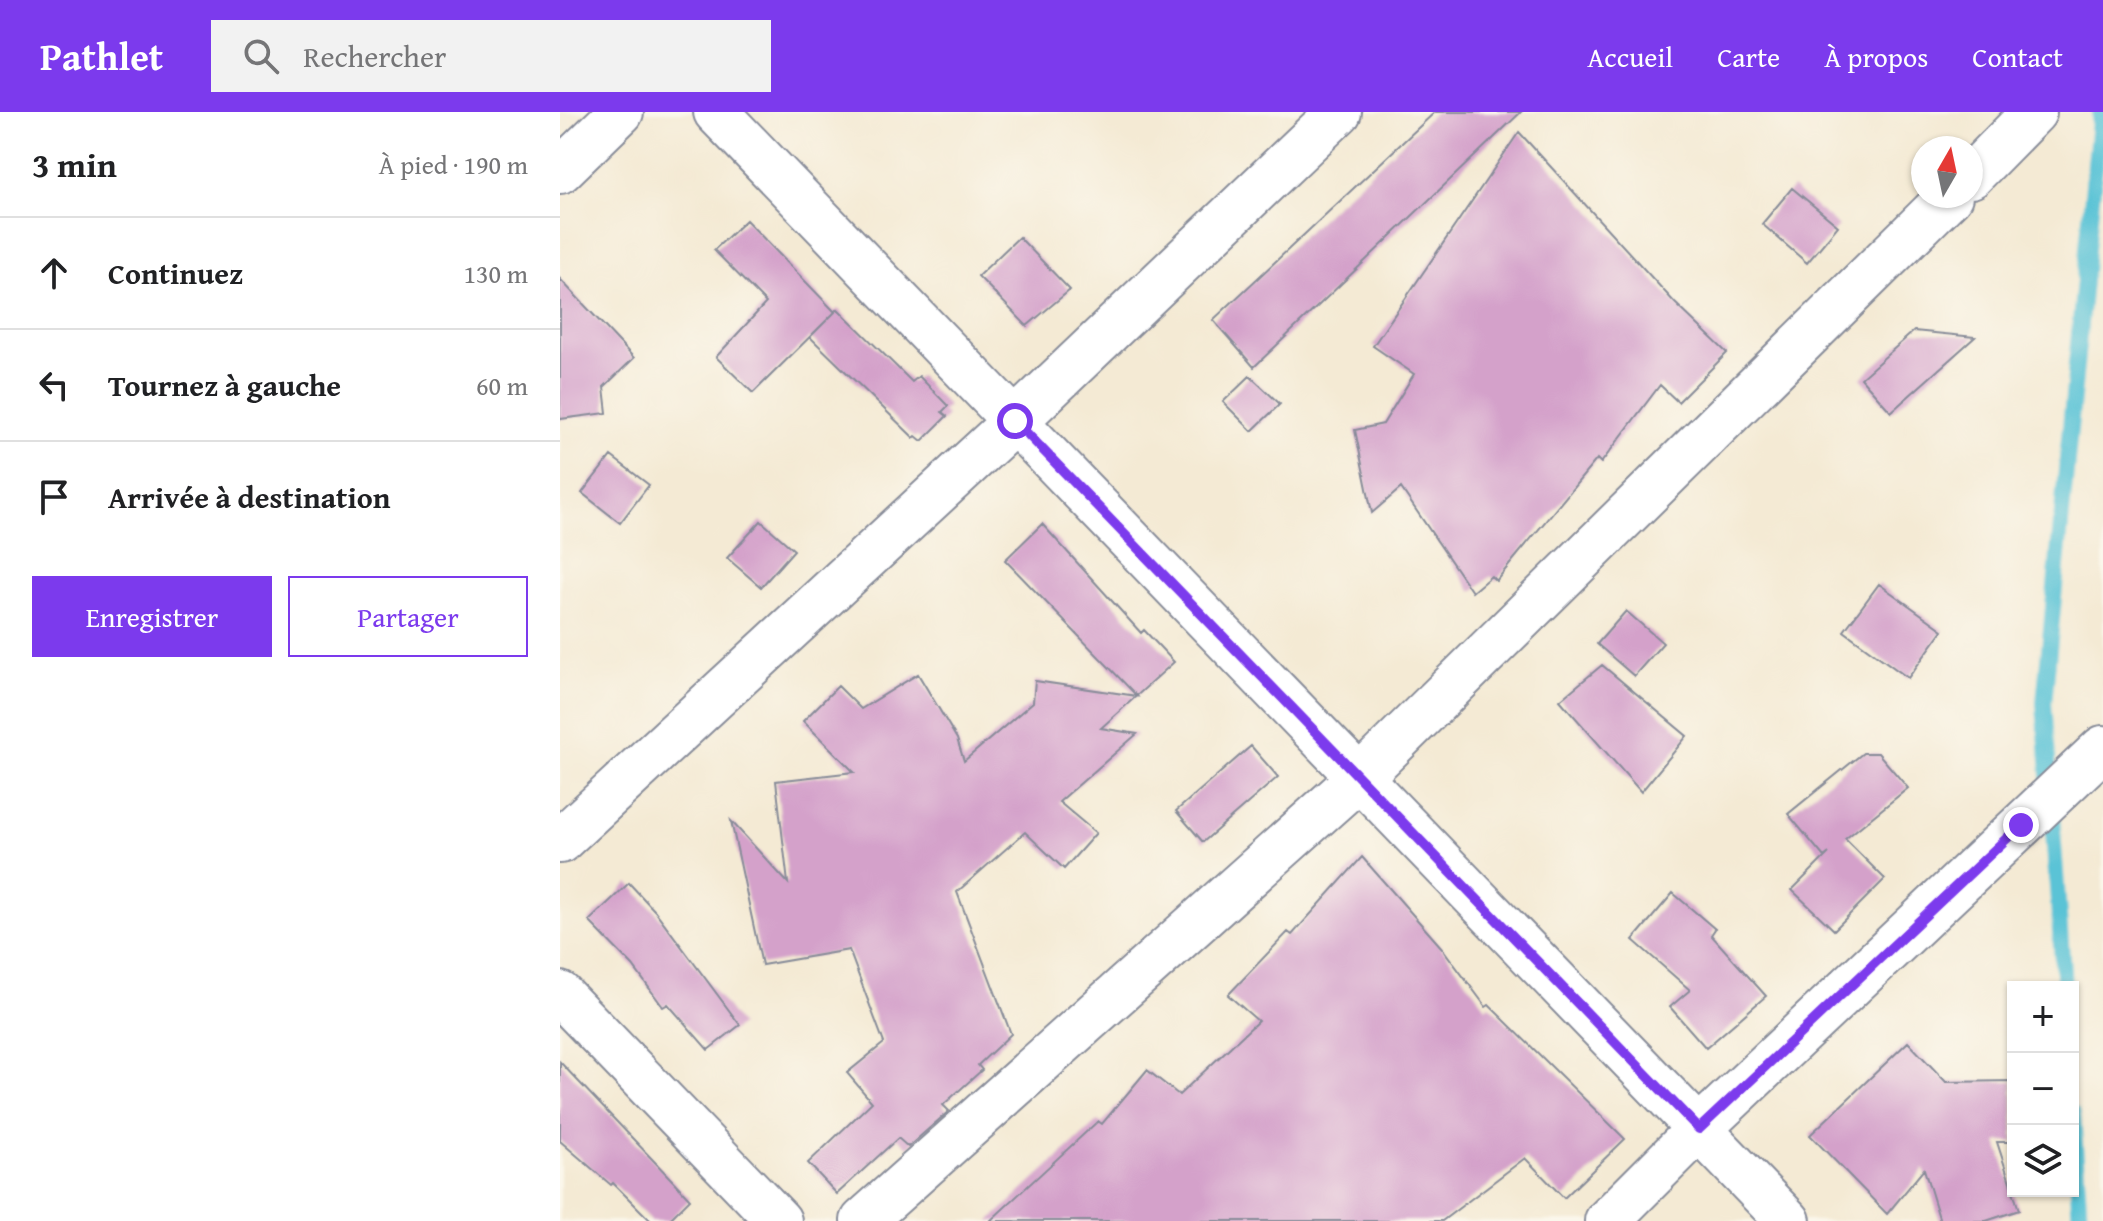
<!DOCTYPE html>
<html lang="fr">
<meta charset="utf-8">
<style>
body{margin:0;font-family:"Gentium Book Plus",serif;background:#f2f2f2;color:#202124}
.controls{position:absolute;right:24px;bottom:24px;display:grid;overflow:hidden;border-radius:0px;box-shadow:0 2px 6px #0004}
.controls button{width:72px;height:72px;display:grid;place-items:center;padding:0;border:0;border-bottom:2px solid #e0e0e0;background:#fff;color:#202124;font:40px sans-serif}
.compass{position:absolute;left:1351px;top:24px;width:72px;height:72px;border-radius:50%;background:#fff;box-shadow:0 2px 6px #0004;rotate:9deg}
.stop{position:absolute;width:24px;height:24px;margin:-18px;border:6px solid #7c3aed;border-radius:50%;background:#fff}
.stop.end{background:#7c3aed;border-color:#fff;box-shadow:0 2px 8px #0008}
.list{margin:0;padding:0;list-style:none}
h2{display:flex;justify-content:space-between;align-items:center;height:104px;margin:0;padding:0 32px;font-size:34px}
h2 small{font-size:26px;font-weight:400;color:#757577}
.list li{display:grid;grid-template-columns:52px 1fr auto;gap:24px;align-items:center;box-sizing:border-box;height:112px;padding:0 32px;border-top:2px solid #e0e0e0}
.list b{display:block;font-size:30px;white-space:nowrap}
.list em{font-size:26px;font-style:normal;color:#757577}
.actions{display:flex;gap:16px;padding:24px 32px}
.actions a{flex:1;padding:18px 0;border:2px solid #7c3aed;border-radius:0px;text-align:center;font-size:28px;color:#7c3aed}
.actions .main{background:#7c3aed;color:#fff}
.icon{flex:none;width:44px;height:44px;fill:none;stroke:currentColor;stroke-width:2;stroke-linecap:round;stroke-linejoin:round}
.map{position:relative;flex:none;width:1543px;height:1109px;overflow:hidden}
header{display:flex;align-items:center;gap:48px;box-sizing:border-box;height:112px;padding:0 40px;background:#7c3aed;color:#fff}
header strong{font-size:38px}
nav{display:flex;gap:44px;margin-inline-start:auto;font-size:28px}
.search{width:560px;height:72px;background:#f2f2f2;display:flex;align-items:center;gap:20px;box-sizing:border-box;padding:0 28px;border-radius:0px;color:#757577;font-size:30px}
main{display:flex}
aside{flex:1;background:#fff}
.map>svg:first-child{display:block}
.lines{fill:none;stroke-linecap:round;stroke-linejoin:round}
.stream{stroke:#5ac3d6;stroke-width:16}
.building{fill:#d4a1ca}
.minor-casing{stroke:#888c99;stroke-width:48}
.minor{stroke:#fff;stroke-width:44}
.route{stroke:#7c3aed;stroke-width:10}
</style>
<header>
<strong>Pathlet</strong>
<div class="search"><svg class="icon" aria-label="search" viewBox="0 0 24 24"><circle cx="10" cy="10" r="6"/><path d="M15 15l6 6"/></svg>Rechercher</div>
<nav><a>Accueil</a><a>Carte</a><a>À propos</a><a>Contact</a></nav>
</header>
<main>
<aside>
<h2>3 min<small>À pied · 190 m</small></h2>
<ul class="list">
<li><svg class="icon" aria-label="ahead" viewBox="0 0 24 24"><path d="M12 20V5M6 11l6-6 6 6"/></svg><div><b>Continuez</b></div><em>130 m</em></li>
<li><svg class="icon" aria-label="left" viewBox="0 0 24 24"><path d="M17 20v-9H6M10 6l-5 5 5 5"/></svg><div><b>Tournez à gauche</b></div><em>60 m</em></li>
<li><svg class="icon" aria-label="arrive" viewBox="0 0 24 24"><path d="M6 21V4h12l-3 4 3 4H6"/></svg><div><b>Arrivée à destination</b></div></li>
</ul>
<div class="actions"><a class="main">Enregistrer</a><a>Partager</a></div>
</aside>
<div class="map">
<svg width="1543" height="1109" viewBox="0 0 1543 1109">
<rect width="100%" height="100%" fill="#fbf7ec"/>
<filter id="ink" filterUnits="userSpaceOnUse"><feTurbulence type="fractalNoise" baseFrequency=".0125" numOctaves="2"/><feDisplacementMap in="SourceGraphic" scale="16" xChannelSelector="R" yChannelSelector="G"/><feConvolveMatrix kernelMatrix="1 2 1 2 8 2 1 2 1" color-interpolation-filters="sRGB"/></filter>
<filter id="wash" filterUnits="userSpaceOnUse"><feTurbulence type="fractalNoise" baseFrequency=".006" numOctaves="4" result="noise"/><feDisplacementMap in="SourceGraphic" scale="32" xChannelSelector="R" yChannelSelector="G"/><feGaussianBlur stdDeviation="1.8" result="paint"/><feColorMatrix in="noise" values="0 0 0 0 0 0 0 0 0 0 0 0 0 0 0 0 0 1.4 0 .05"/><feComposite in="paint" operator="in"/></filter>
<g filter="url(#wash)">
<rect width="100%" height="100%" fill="#f4ead4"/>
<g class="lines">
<!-- stream -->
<path class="stream" d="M1504,875l-20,-284 56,-591
M1513,1002l7,107"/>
</g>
<g id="blocks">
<!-- building -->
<path class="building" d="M875,0h86l-267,255 -41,-47z
M959,20l156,171 52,50 -49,49 -18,-17 -59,78 -4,-4 -101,122 -5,-5 -19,16 -71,-104 -29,25 -17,-83 28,-6 31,-50 -41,-28z
M1232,76l46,38 -31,37 -45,-39z
M186,108l89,92 -82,81 -37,-36 50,-54 -52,-53z
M459,125l51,53 -43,36 -49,-50z
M0,167l74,79 -30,29 3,26 -47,6z
M278,197l74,73 7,-6 29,30 -6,6 5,4 -25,25 -6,-5 -2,2 -104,-101z
M1354,219l61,6 -84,75 -30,-34z
M690,264l30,28 -28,27 -29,-29z
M51,344l38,29 -29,38 -38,-30z
M201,409l33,29 -33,37 -34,-29z
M482,412l99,109 3,-3 30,32 -73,66 36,6 -78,68 37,31 -32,36 -39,-37 -68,60 54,142 -33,31 4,5 -39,35 6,6 -41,36 -10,-9 -61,56 -29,-31 64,-61 -25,-29 37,-30 -35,-93 -87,15 -31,-144 57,62 -12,-102 78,-9 -51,-51 35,-35 23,23 57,-35 39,65 7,22 69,-59 2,-21 102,15 -132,-136z
M1319,472l64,46 -35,48 -64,-47z
M1066,499l37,32 -29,33 -37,-32z
M1042,553l85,71 -46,56 -81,-92z
M691,634l27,31 -75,65 -27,-31z
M1303,641h15l30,35 -63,51 40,40 -51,51 -42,-40 37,-37 -5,4 -36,-43z
M802,745l80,91 44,59 3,-2 136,134 -61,59 -39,-40 -83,63h-452l108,-100 4,3 45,-54 32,25 79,-74 -30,-26 60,-63 4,3z
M69,771l26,28 85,114 -32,25 -40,-46 -5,3 -30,-41 -44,-45z
M1113,781l42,36 -4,6 55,61 -60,52 -36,-41 20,-17 -57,-50z
M1348,930l38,40 67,-1v61h-16l22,68 -33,11h-46l-16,-52 -37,45 -77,-79z
M0,950l130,137 -22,22h-17l-38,-38 -2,2 -51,-44z"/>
</g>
</g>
<g filter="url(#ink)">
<use href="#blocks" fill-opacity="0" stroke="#888c99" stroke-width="2"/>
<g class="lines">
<defs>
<path id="minor" d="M156,0l1072,1109
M0,59l61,-59
M1411,64l63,-64
M0,729l455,-420 324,-309
M0,882l219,227
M303,1109l497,-444 590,-581
M1047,1109l92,-92 404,-381"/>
</defs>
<!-- minor casing -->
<use href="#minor" class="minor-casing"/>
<!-- minor -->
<use href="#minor" class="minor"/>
</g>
</g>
<g class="lines" filter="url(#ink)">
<!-- route -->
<path class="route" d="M455,309l684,708 322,-304"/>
</g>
</svg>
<div class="controls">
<button>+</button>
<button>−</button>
<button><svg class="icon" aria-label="layers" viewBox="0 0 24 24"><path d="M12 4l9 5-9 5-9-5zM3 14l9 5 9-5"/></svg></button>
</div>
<svg class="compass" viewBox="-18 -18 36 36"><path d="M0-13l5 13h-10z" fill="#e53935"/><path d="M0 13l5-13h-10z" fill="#757577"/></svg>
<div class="stop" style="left:455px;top:309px"></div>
<div class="stop end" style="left:1461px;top:713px"></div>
</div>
</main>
